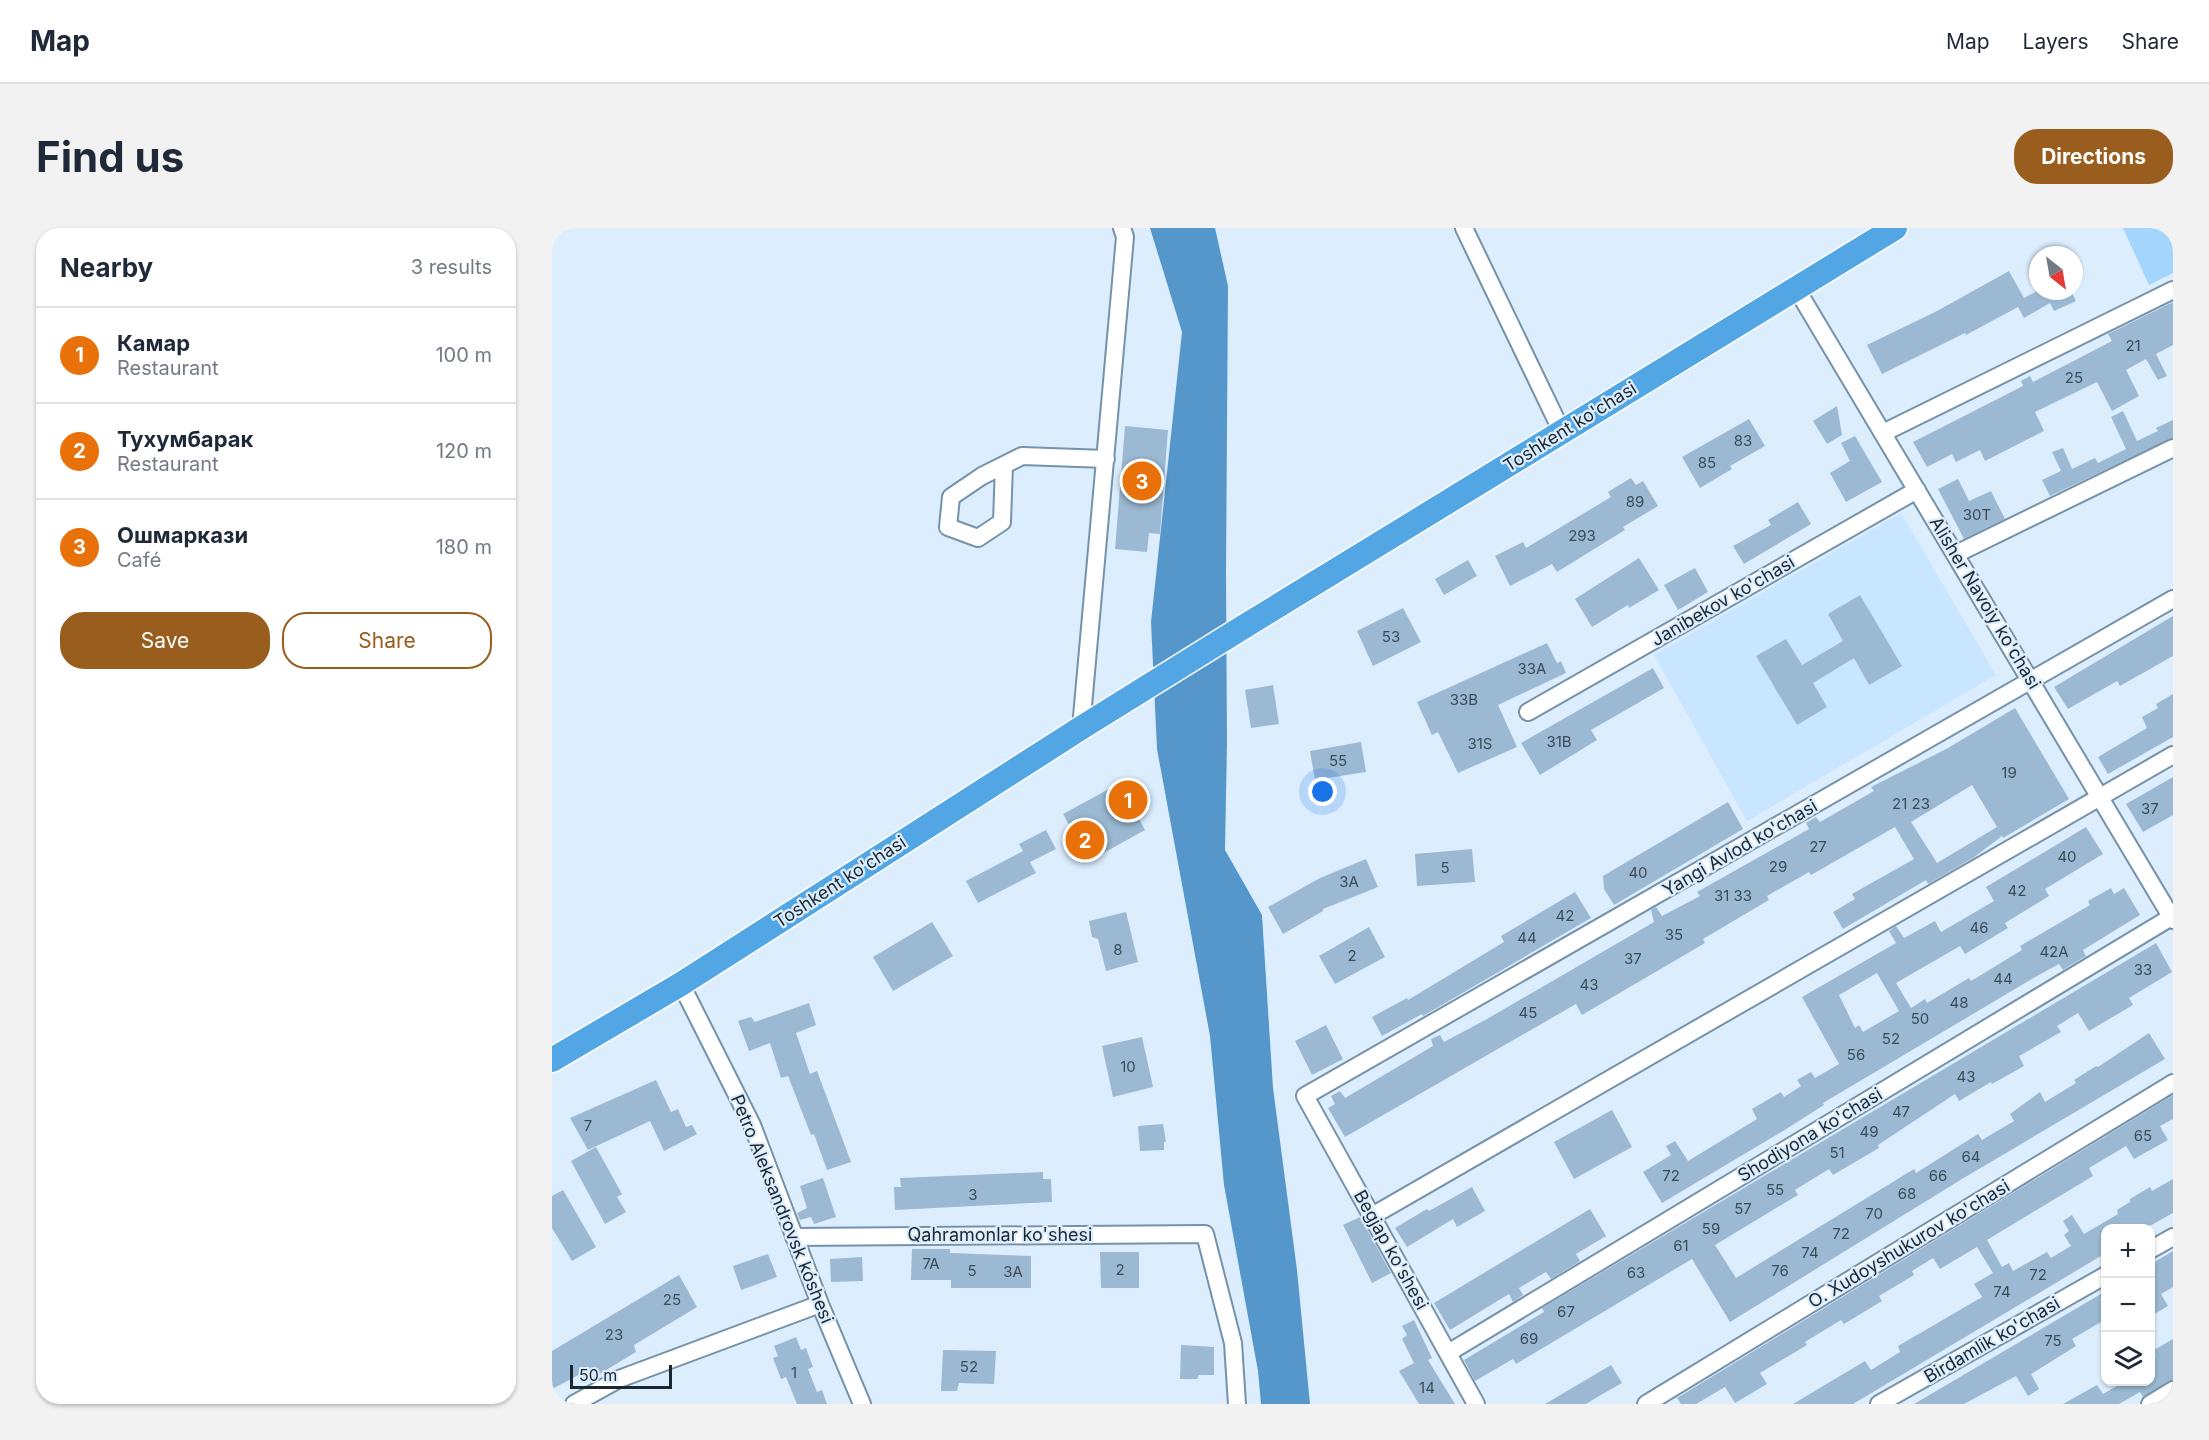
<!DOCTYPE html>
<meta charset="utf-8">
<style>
body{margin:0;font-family:Inter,sans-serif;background:#f2f2f3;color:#1f2937}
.controls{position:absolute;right:18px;bottom:18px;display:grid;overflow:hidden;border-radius:12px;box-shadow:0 2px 4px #0004}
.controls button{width:54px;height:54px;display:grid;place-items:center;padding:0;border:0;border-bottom:2px solid #e0e1e3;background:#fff;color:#1f2937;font:30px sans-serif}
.compass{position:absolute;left:1477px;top:18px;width:54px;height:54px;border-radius:50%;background:#fff;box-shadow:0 2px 4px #0004;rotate:149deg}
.scale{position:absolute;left:18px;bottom:15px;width:102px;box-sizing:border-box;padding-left:6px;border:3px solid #1b2731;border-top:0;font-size:16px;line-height:21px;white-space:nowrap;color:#1b2731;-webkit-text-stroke:4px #dceefe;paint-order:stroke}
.you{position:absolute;left:771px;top:564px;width:21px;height:21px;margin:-15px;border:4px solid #fff;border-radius:50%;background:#1a73e8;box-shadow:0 0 0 9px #1a73e833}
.badge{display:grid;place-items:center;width:39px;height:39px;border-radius:50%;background:#995e1e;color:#fff;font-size:20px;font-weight:700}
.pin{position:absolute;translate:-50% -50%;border:3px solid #fff;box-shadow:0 2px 6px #0006}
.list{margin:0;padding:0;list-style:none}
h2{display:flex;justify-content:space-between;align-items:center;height:78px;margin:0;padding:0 24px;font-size:26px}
h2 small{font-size:20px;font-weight:400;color:#747a83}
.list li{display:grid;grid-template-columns:39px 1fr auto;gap:18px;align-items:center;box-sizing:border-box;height:96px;padding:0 24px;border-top:2px solid #e0e1e3}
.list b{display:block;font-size:22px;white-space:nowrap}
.list p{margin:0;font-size:20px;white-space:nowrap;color:#747a83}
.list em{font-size:20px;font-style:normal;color:#747a83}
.actions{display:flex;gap:12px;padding:18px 24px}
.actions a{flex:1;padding:14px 0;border:2px solid #995e1e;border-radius:24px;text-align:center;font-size:21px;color:#995e1e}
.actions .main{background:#995e1e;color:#fff}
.icon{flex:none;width:33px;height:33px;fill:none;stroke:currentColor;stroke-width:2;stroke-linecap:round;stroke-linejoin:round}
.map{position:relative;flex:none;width:1621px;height:1176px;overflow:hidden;border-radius:24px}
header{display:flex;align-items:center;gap:36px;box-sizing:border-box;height:84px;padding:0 30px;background:#fff;border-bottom:2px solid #e0e1e3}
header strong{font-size:28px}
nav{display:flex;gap:33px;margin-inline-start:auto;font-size:21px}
.intro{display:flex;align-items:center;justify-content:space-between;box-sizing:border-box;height:144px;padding:0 36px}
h1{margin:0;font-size:42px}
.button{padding:15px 27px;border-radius:24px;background:#995e1e;color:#fff;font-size:21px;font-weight:700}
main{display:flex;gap:36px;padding:0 36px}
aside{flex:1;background:#fff;border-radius:24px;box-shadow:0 2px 4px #0004}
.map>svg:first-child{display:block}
.built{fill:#c8e6ff}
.green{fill:#a4d5fc}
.water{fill:#5597ca}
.building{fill:#9bb9d2;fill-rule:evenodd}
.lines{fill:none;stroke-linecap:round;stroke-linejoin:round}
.minor-casing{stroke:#7592aa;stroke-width:20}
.highway-casing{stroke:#fff;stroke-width:27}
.minor{stroke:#fff;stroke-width:16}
.highway{stroke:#53a6e4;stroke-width:24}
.labels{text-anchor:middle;stroke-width:4.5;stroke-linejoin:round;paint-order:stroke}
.number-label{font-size:15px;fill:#3b4c59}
.street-label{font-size:18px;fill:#1b2731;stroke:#dceefe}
</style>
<header>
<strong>Map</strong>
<nav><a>Map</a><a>Layers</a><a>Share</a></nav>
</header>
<div class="intro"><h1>Find us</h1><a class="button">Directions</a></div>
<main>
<aside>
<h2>Nearby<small>3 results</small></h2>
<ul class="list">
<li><span class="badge" style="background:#e8710a">1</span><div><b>Камар</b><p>Restaurant</p></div><em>100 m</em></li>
<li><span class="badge" style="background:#e8710a">2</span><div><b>Тухумбарак</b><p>Restaurant</p></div><em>120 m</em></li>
<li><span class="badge" style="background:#e8710a">3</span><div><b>Ошмаркази</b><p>Café</p></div><em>180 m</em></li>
</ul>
<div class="actions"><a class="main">Save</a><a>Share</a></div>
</aside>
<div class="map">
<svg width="1621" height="1176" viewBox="0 0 1621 1176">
<rect width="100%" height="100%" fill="#dceefe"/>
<!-- built -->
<path class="built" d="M1349,285l95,162 -249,146 -93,-166z"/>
<!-- green -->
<path class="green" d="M1571,0h50v45l-24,12z"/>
<!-- water -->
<path class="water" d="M598,0h65l13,58 -2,288 1,169 -2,107 37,65 11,173 24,182 13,134h-49l-3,-33 -34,-186 -14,-149 -53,-287 -6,-127 31,-290z"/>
<!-- building -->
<path class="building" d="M1457,43l15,27 13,-7h34l5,10 -22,10 -4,-8 -26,15 -6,-11 -52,28 -1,-2 -83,41 -15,-29 70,-34z
M1621,74v43l-17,9 11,22 -9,4 -12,-21 -20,11 13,26 -27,15 -15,-29 -62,30 9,19 -59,30 -5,-11 -24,12 -4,-8 -25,13 -14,-25 110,-56 -2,-5 9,-5 3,6 79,-41 -4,-7z
M1285,178l5,29 -15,9 -14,-23z
M1571,183l14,30 21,-10 -2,-3 17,-8v18l-123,58 -8,-16 19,-9 -9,-19 11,-4 9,21 23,-11 3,5 28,-14 -15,-32z
M1197,191l16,27 -35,20 2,3 -32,19 -18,-31z
M573,198l43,4 -8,104 -11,-1 -2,19 -32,-3z
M1303,208l27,46 -36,20 -16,-29 20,-12 -9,-18z
M1079,250l5,7 7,-4 15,25 -35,21 2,3 -68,42 -5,-8 -42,22 -15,-30 28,-14 3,6 85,-51 -3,-5z
M1406,251l11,22 22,-10 14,28 -41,20 -26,-50z
M1246,274l13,22 -67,40 -11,-18 38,-21 -3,-5z
M1087,330l20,32 -30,18 -1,-3 -36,22 -17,-28z
M916,332l9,16 -33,19 -9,-16z
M1143,340l13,24 -30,18 -14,-25z
M1308,367l42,71 -33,19 -15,-27 -41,25 14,24 -30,18 -41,-69 30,-17 16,26 41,-24 -15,-27z
M851,380l18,34 -48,24 -16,-35z
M1621,388v40l-53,30 -3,-5 -49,28 -14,-22z
M995,415l10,20 4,-2 5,12 -68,32 19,42 -59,26 -20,-41 -6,3 -15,-33z
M1101,440l11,20 -73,42 6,10 -57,35 -19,-32z
M721,457l6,39 -28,4 -6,-38z
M1621,466v43l-65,37 -10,-17 49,-29 -5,-11 16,-9 -2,-4z
M1463,480l54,91 -66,39 -1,-2 -29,22 -45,26 -2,-4 -83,49 -10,-17 22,-13 -3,-5 62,-35 -19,-32 -84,48 -2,-3 -42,24 2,4 -66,39 2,4 -123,72 -6,-11 -231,133 -17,-29 7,-4 -4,-8 9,-5 5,7 88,-52 -2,-7 9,-4 4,7 43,-23 167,-97 -3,-12 5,-3 6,9 38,-20 -3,-4 112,-63 -3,-6 10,-6 4,5 54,-31 -3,-4 77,-39zM1420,557l25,42 -60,36 -26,-41z
M809,514l5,30 -51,8 -5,-29z
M1621,549v38l-30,17 -17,-28z
M568,555l25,47 -56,31 -26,-47z
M1176,574l15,27 -129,76 -10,-16 -1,-13z
M1534,599l17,27 -58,35 4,7 -44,27 3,5 -43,26 -5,-8 -64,37 15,25 14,-9 2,4 42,-25 2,3 51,-31 -2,-4 70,-41 -2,-4 23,-13 3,6 10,-6 16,27 -57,35 3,6 -23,14 -4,-6 -22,12 -214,127 1,2 -41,26 -121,72 -19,-31 28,-17 -5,-9 9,-5 13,20 69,-42 -5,-10 29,-17 3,5 17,-11 -4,-6 14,-8 4,6 24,-14 -37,-67 94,-54 -7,-12 7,-5 8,12 31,-17 6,11 53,-31 -8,-14zM1325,745l22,38 -36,21 -4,-7 -4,3 -16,-33z
M494,602l10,19 -26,13 6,11 -58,30 -12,-22 57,-30 -4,-7z
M920,621l3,33 -58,4 -2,-32z
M814,631l12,28 -55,22v2l-40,23 -15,-27 52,-29z
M1023,664l16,26 -168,98 -1,-2 -40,22 -10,-19 35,-19 1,2 96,-58 -3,-6z
M574,684l12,50 -32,9 -8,-32 -6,-2 -3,-16z
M380,694l21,34 -60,35 -20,-34z
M817,699l16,30 -50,27 -16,-28z
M1604,715l16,29 -43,26 4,7 -44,26 -11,-18 -21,13 4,6 -42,24 5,10 -32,18 -1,-2 -32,19 -4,-7 -77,51 1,3 -46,27 -4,-6 -34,21 3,5 -83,50 21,33 178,-109 2,4 62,-39 4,6 32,-19 -4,-7 30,-22 5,10 31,-19 -2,-3 22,-14 2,1 51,-34 16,26 -203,120 -232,143 -38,-63 -176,105 -3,-5 -38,22 -11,-21 80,-48 -2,-4z
M257,775l7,22 -20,8 14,41 7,-3 34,91 -24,8 -13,-36 -3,1 -23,-59 -7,2 -11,-35 -21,8 -11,-30 13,-4 4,5z
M774,797l17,34 -31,16 -17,-34z
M590,809l11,50 -40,10 -11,-51z
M104,852l15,32 7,-3 8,18 6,-2 5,9 -33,17 -14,-30 -62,29 -18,-32z
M1621,867v24l-13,7 8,14 -34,19 -8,-13 -37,22 4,8 -106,64 15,27 7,-4 4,8 34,-19 4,6 20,-12 -7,-11 5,-4 -6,-10 9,-6 12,19 34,-20 -1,-4 13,-8v-3l20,-12 2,4 21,-12v34l-27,15h-40v25l-253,151h-60l72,-43 6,9 29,-18 -2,-6 84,-49 -8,-13 19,-11 -16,-26 -37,22 -7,-11 -21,13 2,4 -35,21 3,5 -38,23 -3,-4 -36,22 2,3 -47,28 7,11 -32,19 -10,-16 -29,17h-15l-4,-6z
M1060,882l20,37 -58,32 -20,-37z
M611,896l3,18h-2v8l-24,1 -2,-25z
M44,919l26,47 -5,3 9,15 -21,12 -34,-63z
M491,944v7h8l1,23 -157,8 -1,-23h7l-1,-9z
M271,950l13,39 -22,7 -3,-7 -11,3 -3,-7 10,-5 -7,-22z
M920,959l13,24 -28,16 -4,-8 -46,28 -12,-19 32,-19 2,2z
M11,962l33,57 -24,14 -20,-33v-32z
M1038,981l16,27 -30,18 4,7 -29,18 -5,-7 -27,16 4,7 -10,7 -4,-8 -59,36 -16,-27z
M808,989l31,56 -19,10 -29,-58z
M360,1021h38v4l81,3v32h-80v-8h-40z
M1621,1023v36l-12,7 7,12 -17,10v-52z
M548,1024h39v36h-38z
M216,1026l9,23 -36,13 -8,-24z
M310,1029l1,24 -32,1 -1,-23z
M127,1047l18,32 -63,38 2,7 -40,24 -6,-7 -38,20v-38z
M1554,1063v28l-34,20 4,7 -45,28 8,15 -11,7 -12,-20 -52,28h-50z
M862,1092l18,38 -4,2 27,44h-36l-20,-33 15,-8 -12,-24 5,-4 -5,-9z
M244,1109l5,13 5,-2 7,19 -5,2 9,23 5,-2 5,14h-30l-11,-27 -5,2 -8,-21 5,-2 -4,-10z
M1621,1111v41l-30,17 -3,-5 -21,12h-56l34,-19 6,9 21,-12h27v-23l5,-4 -2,-5z
M629,1117l33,2v28h-15l-2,4h-17z
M391,1122l53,1 -2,33 -35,-1 -2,8h-16z
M1059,1137l11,18 -23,13 -13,8h-41z"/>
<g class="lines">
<defs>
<path id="minor" d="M912,0l98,204
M1244,60l377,632
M1331,205l290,-143
M452,237l-2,57 -24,16 -30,-11 3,-30 31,-21 40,-20 84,3
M1404,326l217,-106
M976,484l389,-222
M529,500l44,-491 -3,-9
M129,756l71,141 68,179 42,100
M820,988l801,-461
M242,1009l411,-3 28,109 4,61
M1598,1022l23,-13
M896,1125l725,-437
M22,1176l45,-25 201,-75
M924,1176l-171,-308 868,-497
M1094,1176l527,-321
M1327,1176l227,-129
M1598,1176l23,-14"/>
<path id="highway" d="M0,832l129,-76 400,-256 164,-102 650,-398"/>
</defs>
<!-- minor casing -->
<use href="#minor" class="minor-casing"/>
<!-- highway casing -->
<use href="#highway" class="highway-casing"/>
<!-- minor -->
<use href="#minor" class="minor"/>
<!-- highway -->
<use href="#highway" class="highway"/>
</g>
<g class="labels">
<!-- number labels -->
<g class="number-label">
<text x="1581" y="123">21</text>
<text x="1522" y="155">25</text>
<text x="1191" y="218">83</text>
<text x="1155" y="240">85</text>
<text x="1083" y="279">89</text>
<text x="1425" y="292">30T</text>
<text x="1030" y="313">293</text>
<text x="839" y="414">53</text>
<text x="980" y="446">33A</text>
<text x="912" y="477">33B</text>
<text x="1007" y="519">31B</text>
<text x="928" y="521">31S</text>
<text x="786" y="538">55</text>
<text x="1457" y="550">19</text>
<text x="1359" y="581">21 23</text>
<text x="1598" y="586">37</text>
<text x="1266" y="624">27</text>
<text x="1515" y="634">40</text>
<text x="1226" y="644">29</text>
<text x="893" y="645">5</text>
<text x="1086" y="650">40</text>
<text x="797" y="659">3A</text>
<text x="1465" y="668">42</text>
<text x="1181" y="673">31 33</text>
<text x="1013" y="693">42</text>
<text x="1427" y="705">46</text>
<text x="1122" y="712">35</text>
<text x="975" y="715">44</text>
<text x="566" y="727">8</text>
<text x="1502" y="729">42A</text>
<text x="800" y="733">2</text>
<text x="1081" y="736">37</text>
<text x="1591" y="747">33</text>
<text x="1451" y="756">44</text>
<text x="1037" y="762">43</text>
<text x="1407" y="780">48</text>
<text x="976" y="790">45</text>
<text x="1368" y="796">50</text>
<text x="1339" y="816">52</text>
<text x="1304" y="832">56</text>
<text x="576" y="844">10</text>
<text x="1414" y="854">43</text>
<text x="1349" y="889">47</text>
<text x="36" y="903">7</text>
<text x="1317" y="909">49</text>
<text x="1591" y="913">65</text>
<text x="1285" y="930">51</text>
<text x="1419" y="934">64</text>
<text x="1119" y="953">72</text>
<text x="1386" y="953">66</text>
<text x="1223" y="967">55</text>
<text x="1355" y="971">68</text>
<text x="421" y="972">3</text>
<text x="1191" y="986">57</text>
<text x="1322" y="991">70</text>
<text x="1159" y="1006">59</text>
<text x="1289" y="1011">72</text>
<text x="1129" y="1023">61</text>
<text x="1258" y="1030">74</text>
<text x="379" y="1041">7A</text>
<text x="568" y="1047">2</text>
<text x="420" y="1048">5</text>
<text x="1228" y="1048">76</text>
<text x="461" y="1049">3A</text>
<text x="1084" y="1050">63</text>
<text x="1486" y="1052">72</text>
<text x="1450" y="1069">74</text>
<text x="120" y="1077">25</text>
<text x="1014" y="1089">67</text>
<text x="62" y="1112">23</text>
<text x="977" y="1116">69</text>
<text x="1501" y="1118">75</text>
<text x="417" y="1144">52</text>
<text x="242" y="1150">1</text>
<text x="875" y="1165">14</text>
</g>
<!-- street labels -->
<g class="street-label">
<text transform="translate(1018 199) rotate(-32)" y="6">Toshkent ko'chasi</text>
<text transform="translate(1171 373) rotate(-30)" y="6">Janibekov ko'chasi</text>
<text transform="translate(1433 375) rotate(59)" y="6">Alisher Navoiy ko'chasi</text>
<text transform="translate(1188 620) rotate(-30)" y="6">Yangi Avlod ko'chasi</text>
<text transform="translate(288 654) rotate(-33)" y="6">Toshkent ko'chasi</text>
<text transform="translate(1258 907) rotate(-31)" y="6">Shodiyona ko'chasi</text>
<text transform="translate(230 981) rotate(68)" y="6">Petro Aleksandrovsk kóshesi</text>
<text x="448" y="1013">Qahramonlar ko'shesi</text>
<text transform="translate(1357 1016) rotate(-31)" y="6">O. Xudoyshukurov ko'chasi</text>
<text transform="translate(839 1022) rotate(61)" y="6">Begjap ko'shesi</text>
<text transform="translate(1440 1112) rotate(-30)" y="6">Birdamlik ko'chasi</text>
</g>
</g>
</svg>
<div class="controls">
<button>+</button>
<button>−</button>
<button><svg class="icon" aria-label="layers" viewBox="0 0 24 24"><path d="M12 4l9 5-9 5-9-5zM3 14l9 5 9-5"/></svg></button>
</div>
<svg class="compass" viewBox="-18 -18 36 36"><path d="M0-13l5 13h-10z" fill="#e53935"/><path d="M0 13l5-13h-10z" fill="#747a83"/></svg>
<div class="scale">50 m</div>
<div class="you"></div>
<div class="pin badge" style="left:576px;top:572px;background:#e8710a">1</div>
<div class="pin badge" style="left:533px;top:612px;background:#e8710a">2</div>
<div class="pin badge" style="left:590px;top:253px;background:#e8710a">3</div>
</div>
</main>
